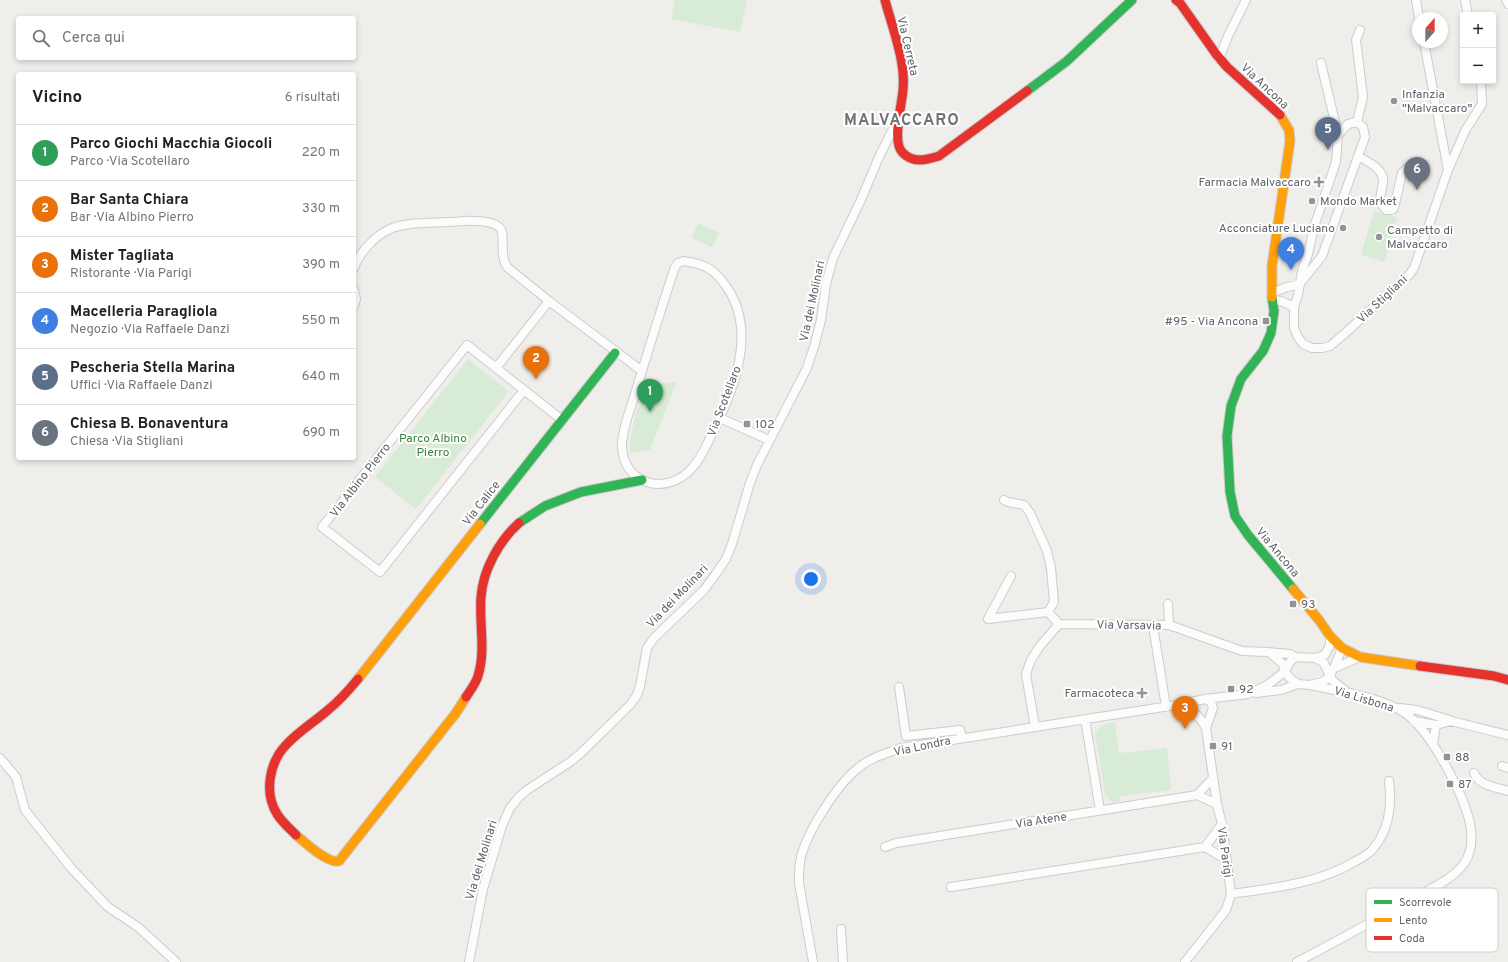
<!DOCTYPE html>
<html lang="it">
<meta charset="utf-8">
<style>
body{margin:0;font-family:Overpass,sans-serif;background:#f2f2f2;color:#202124}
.controls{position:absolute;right:12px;top:12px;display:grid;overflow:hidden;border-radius:4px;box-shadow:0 2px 6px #0003}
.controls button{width:36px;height:36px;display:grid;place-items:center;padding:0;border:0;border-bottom:1px solid #e0e0e0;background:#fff;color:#202124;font:20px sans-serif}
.compass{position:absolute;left:1412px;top:12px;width:36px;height:36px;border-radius:50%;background:#fff;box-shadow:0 2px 6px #0003;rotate:21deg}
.you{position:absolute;left:811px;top:579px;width:14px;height:14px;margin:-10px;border:3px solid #fff;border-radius:50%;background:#1a73e8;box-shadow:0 0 0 6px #1a73e833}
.badge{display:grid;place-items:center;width:26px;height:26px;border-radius:50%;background:#d93025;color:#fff;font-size:13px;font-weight:700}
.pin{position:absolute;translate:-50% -33px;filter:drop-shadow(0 1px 2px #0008)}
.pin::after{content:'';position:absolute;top:21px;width:14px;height:12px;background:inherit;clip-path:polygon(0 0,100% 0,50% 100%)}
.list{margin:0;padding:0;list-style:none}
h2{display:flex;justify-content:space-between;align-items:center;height:52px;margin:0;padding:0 16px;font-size:17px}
h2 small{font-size:13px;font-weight:400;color:#757577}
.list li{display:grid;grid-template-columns:26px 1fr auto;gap:12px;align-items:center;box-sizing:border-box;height:56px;padding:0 16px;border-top:1px solid #e0e0e0}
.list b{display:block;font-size:15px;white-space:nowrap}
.list p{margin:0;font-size:13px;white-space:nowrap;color:#757577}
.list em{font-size:13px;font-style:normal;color:#757577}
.icon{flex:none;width:22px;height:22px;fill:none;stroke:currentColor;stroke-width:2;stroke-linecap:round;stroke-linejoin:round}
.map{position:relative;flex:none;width:1508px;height:962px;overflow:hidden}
.search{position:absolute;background:#fff;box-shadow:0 2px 6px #0003;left:16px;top:16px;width:340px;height:44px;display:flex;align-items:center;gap:10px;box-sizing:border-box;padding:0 14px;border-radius:4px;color:#757577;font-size:15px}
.panel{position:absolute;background:#fff;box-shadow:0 2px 6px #0003;left:16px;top:72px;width:340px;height:388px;border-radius:4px}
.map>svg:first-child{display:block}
.green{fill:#d8ebd6}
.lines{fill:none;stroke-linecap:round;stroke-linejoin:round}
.street-casing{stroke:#cbcccc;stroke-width:10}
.fast-casing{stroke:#cacacb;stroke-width:11}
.slow-casing{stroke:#cacacb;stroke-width:11}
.jam-casing{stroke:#cacacb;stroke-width:11}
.street{stroke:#fdfcfc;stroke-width:8}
.fast{stroke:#30b455;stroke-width:9}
.slow{stroke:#ff9f0a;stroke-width:9}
.jam{stroke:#e5322d;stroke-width:9}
.poi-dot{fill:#919496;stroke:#fff;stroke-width:1.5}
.labels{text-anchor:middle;stroke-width:4;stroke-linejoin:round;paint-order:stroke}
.street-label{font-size:12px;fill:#5f6368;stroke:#fff}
.poi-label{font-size:12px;fill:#5f6368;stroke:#fff;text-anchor:start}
.park-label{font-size:12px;fill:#348238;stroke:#fff}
.district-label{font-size:16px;font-weight:bold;letter-spacing:1px;fill:#70757a;stroke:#fff}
.key{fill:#fff;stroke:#cfd0d2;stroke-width:1}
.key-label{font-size:11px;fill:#5f6368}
</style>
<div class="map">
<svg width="1508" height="962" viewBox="0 0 1508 962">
<rect width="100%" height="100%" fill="#efeeea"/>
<!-- green -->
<path class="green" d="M675,0h72l-7,32 -69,-13z
M1374,211l23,7 -13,44 -23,-7z
M698,223l21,10 -7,14 -20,-9z
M468,359l41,32 -93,118 -41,-32z
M647,377c11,3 19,10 30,4l-27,69 -20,3c-1,-16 4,-31 8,-47h2l1,-2 -2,-1z
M1115,722l4,31 48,-5 4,42 -51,6v5l-8,1 -7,-8 -10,-60c5,-10 10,-10 20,-12z"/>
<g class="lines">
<defs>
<path id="street" d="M1416,0l3,18
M1465,0l3,15
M1506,0l2,4
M1424,42l24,128
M1219,59l9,-23 18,-36
M1321,63l17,72
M1357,122l-9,2 -10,11 -2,27 -22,65 -6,27 -6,17 -4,24 -4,12v21l4,9 5,7 9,4h10l8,-2 12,-10 67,-61 5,-7 34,-98 17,-39 17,-27 -1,-23
M1357,122l6,-25 -7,-57 4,-10
M1358,156c10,6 27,13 25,27 -1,6 -3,12 -3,19l6,8h6l2,-2 8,-35 4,-4 5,-3
M684,261c21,3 30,8 42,25 32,45 8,104 -14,148 -6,12 -11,25 -20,34 -24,28 -68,18 -70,-21 0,-18 8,-37 13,-53 13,-43 26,-85 40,-127l3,-4z
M354,268c5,-15 20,-31 34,-38 15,-8 42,-7 60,-8 9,0 18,-2 27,-1 8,0 18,1 24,6 8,7 -1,26 8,40l42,34
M1302,281l20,-25 43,-119 -2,-10 -6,-5
M354,290l2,9 -2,7
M1272,293l15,-6 13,-3
M1273,300l8,1 13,6
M467,345l57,45 -144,182 -58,-45z
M496,368l53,-67 93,70
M524,390l38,30
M720,418l49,22
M1004,500l4,2 16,3 6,8 17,38 4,17 3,34 -6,10
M1011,576l-23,43 60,-7 11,12
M1168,604l1,21
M1059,624l110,1 73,26 25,1 23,2 5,3
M1153,626l13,81
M1270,653l13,11c2,11 6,14 15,20
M1315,658l10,-3 5,-10v-9
M1334,668l26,-11
M899,687l7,49 54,-6 2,8
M1256,693l25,-3 17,-6 12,1 12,-3 5,-3 7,-11 8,-20
M1205,699l6,3 2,6 -7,20
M1178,706c14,2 22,10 28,22l11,76 5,20 9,70 -5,16 -41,52
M1400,708l17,2 33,10
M1085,719l15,91
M1414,721l22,4 15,-4 57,14
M1035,727l-9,-53 5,-14 9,-14 19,-22
M1433,744l3,-19
M0,758l16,19 9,33 46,58 37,39 30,20 38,35
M1502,766l6,2
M1474,773c5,13 22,14 34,18
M1197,795l16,-17
M1197,795l20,9
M885,847l11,-4 301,-48
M1205,847l17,-23
M1205,847l22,13
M951,887l254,-40
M1231,894c42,-6 86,-10 123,-32 6,-3 13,-7 18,-12 17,-19 20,-45 17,-69
M841,929l2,33
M469,962l14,-73 19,-63 8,-18 9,-11 8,-7 43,-28 11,-9 50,-49 6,-9 3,-9 7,-38 7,-10 50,-48 11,-15 11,-16 6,-15 18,-61 7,-18 50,-97 7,-21 7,-27 5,-36 7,-26 27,-56 19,-45 17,-34
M813,962l-14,-79c0,-7 0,-14 1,-21 4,-26 36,-76 57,-93 12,-11 28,-15 44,-21l275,-43 29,-6 43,-5 18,-8 8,-6 10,-8 6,-10 5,-5 20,1 9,5 8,17 15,12
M1297,962c40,-21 80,-43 119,-65 17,-10 38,-18 49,-35 6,-9 7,-22 6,-32 -3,-30 -41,-100 -66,-117 -24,-16 -67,-22 -95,-28"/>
<path id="fast" d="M1027,91l40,-30 65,-61
M1272,297l2,14 -3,22 -8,18 -22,28 -10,27 -4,30 3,56 5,24 13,19 45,54
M519,523l26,-17 36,-14 61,-12
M480,524l135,-171"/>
<path id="slow" d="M1272,297v-31l18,-125 -1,-11 -9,-15
M1293,589l26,31 11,16 12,12 18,9 60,9
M358,679l122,-155
M296,835c8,7 32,29 43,26l117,-148 10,-16"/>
<path id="jam" d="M885,0c7,27 21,61 18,90 -1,14 -11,51 -1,62 11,12 24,8 37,4l88,-65
M1176,0l4,3 36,51 11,13 53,48
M1420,666l74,10 14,4
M466,697c4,-6 10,-14 12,-21 8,-26 1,-52 3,-79 2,-27 18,-56 38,-74
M296,835c-7,-7 -14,-13 -19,-21 -13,-21 -8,-51 9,-69 12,-13 28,-23 42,-35 11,-9 21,-20 30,-31"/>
</defs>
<!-- street casing -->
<use href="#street" class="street-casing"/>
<!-- fast casing -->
<use href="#fast" class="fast-casing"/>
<!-- slow casing -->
<use href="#slow" class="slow-casing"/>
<!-- jam casing -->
<use href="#jam" class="jam-casing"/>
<!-- street -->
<use href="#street" class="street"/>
<!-- fast -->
<use href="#fast" class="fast"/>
<!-- slow -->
<use href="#slow" class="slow"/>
<!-- jam -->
<use href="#jam" class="jam"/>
</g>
<!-- markers -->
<g class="poi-dot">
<circle cx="1394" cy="101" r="4"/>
<path d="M1317 176h4v4h4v4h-4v4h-4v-4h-4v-4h4z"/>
<circle cx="1312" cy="201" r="4"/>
<circle cx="1343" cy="228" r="4"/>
<circle cx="1379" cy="237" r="4"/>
<rect x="1262" y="317" width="8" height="8" rx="2"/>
<rect x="743" y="420" width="8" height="8" rx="2"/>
<rect x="1289" y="600" width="8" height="8" rx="2"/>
<rect x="1227" y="685" width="8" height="8" rx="2"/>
<path d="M1140 687h4v4h4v4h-4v4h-4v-4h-4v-4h4z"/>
<rect x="1209" y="742" width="8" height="8" rx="2"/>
<rect x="1443" y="753" width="8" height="8" rx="2"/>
<rect x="1446" y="780" width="8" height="8" rx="2"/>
</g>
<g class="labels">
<!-- street labels -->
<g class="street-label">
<text transform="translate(908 46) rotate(77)" y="4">Via Cerreta</text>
<text transform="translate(1265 86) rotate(43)" y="4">Via Ancona</text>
<text transform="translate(1382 299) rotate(-43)" y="4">Via Stigliani</text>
<text transform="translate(812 301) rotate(-78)" y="4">Via dei Molinari</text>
<text transform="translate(724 401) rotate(-69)" y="4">Via Scotellaro</text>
<text transform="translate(360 480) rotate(-52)" y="4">Via Albino Pierro</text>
<text transform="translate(481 503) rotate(-52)" y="4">Via Calice</text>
<text transform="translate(1278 552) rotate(50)" y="4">Via Ancona</text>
<text transform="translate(677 596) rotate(-46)" y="4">Via dei Molinari</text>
<text transform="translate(1129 625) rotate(1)" y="4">Via Varsavia</text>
<text transform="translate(1364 699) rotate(17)" y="4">Via Lisbona</text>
<text transform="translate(922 746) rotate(-12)" y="4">Via Londra</text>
<text transform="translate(1041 820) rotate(-9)" y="4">Via Atene</text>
<text transform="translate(1225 852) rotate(82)" y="4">Via Parigi</text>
<text transform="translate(481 860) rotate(-73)" y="4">Via dei Molinari</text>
</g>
<!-- poi labels -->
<g class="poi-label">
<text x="1402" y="98">Infanzia<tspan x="1402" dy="14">"Malvaccaro"</tspan></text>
<text x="1311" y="186" text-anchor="end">Farmacia Malvaccaro</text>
<text x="1320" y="205">Mondo Market</text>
<text x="1335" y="232" text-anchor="end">Acconciature Luciano</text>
<text x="1387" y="234">Campetto di<tspan x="1387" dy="14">Malvaccaro</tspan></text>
<text x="1258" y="325" text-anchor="end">#95 - Via Ancona</text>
<text x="755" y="428">102</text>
<text x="1301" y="608">93</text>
<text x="1239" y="693">92</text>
<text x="1134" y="697" text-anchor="end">Farmacoteca</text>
<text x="1221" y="750">91</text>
<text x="1455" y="761">88</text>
<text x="1458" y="788">87</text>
</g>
<!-- park labels -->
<g class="park-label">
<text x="433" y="442">Parco Albino<tspan x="433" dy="14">Pierro</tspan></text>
</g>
<!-- district labels -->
<g class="district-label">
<text x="902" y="125">MALVACCARO</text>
</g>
</g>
<!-- legend -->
<rect x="1366" y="888" width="132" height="64" rx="6" class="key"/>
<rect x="1374" y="900" width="18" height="4" fill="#30b455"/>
<rect x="1374" y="918" width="18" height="4" fill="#ff9f0a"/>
<rect x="1374" y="936" width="18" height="4" fill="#e5322d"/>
<g class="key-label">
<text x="1399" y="906">Scorrevole</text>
<text x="1399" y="924">Lento</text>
<text x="1399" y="942">Coda</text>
</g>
</svg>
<div class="controls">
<button>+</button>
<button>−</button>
</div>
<svg class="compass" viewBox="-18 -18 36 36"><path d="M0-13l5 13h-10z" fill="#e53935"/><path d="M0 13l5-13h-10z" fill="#757577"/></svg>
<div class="you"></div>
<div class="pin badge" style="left:650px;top:412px;background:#2e9e5b">1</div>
<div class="pin badge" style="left:536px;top:379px;background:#e8710a">2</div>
<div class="pin badge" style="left:1185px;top:729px;background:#e8710a">3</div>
<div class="pin badge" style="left:1291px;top:270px;background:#3f7fe0">4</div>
<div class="pin badge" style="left:1328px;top:150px;background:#5c6f8a">5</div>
<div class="pin badge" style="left:1417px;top:190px;background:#6b7280">6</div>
<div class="search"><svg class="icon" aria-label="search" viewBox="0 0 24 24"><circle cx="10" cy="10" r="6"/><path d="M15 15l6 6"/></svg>Cerca qui</div>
<section class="panel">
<h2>Vicino<small>6 risultati</small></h2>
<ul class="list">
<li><span class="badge" style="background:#2e9e5b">1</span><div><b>Parco Giochi Macchia Giocoli</b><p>Parco · Via Scotellaro</p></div><em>220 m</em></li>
<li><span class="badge" style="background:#e8710a">2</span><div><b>Bar Santa Chiara</b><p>Bar · Via Albino Pierro</p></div><em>330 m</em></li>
<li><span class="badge" style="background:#e8710a">3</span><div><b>Mister Tagliata</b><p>Ristorante · Via Parigi</p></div><em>390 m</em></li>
<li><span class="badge" style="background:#3f7fe0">4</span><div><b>Macelleria Paragliola</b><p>Negozio · Via Raffaele Danzi</p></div><em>550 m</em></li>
<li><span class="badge" style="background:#5c6f8a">5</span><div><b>Pescheria Stella Marina</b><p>Uffici · Via Raffaele Danzi</p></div><em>640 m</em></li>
<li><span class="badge" style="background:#6b7280">6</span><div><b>Chiesa B. Bonaventura</b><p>Chiesa · Via Stigliani</p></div><em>690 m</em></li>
</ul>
</section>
</div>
